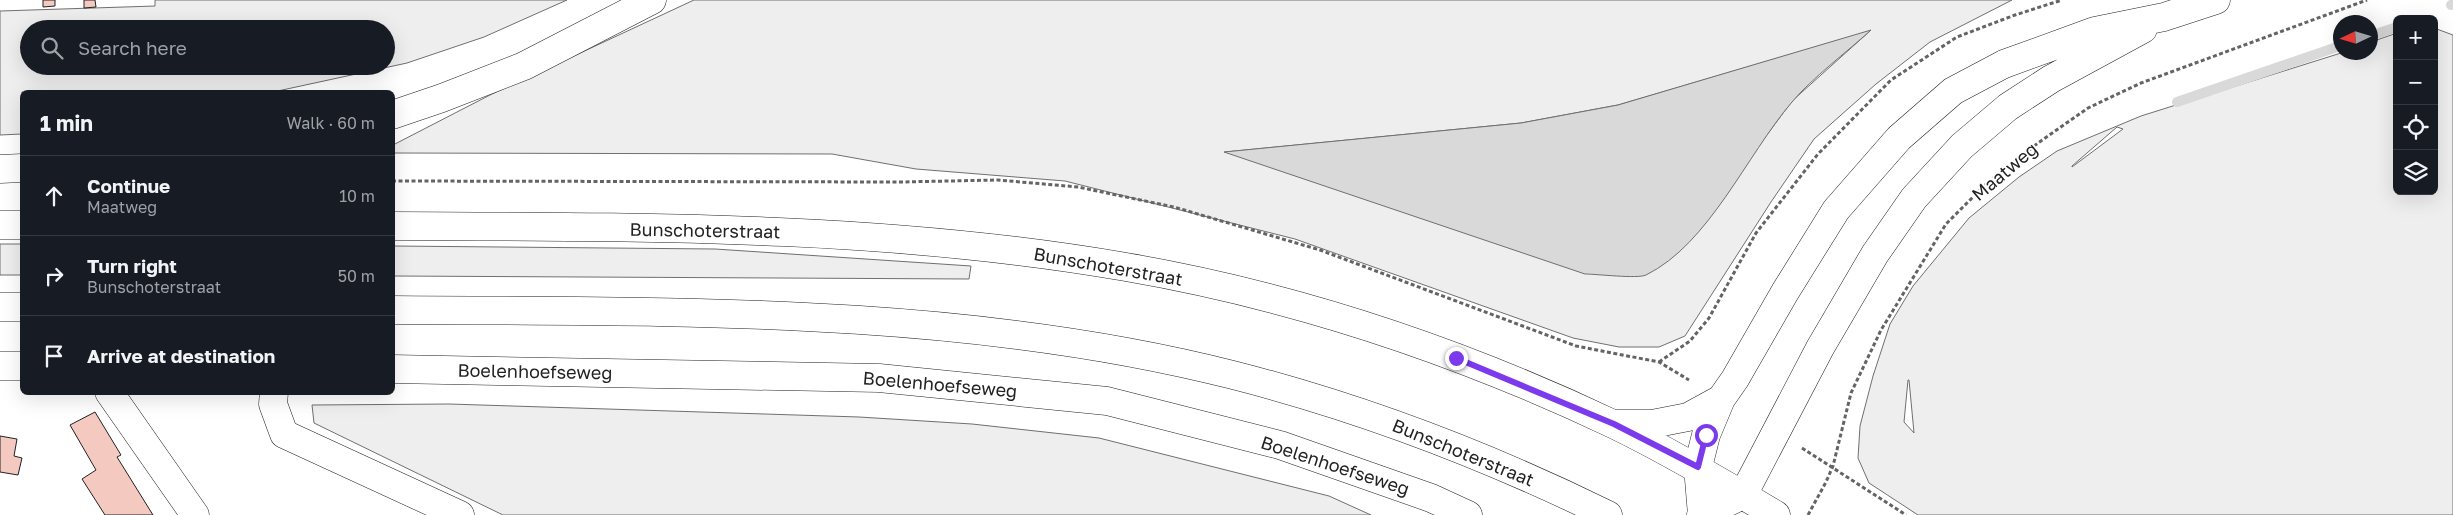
<!DOCTYPE html>
<meta charset="utf-8">
<style>
body{margin:0;font-family:"Golos Text",sans-serif;background:#242831;color:#f1f3f6}
.controls{position:absolute;right:15px;top:15px;display:grid;overflow:hidden;border-radius:8px;box-shadow:0 5px 20px #0002}
.controls button{width:45px;height:45px;display:grid;place-items:center;padding:0;border:0;border-bottom:1px solid #363941;background:#171b24;color:#f1f3f6;font:25px sans-serif}
.compass{position:absolute;left:2333px;top:15px;width:45px;height:45px;border-radius:50%;background:#171b24;box-shadow:0 5px 20px #0002;rotate:266deg}
.stop{position:absolute;width:15px;height:15px;margin:-11px;border:4px solid #7c3aed;border-radius:50%;background:#fff}
.stop.end{background:#7c3aed;border-color:#fff;box-shadow:0 1px 5px #0008}
.list{margin:0;padding:0;list-style:none}
h2{display:flex;justify-content:space-between;align-items:center;height:65px;margin:0;padding:0 20px;font-size:21px}
h2 small{font-size:16px;font-weight:400;color:#9ea1a6}
.list li{display:grid;grid-template-columns:32px 1fr auto;gap:15px;align-items:center;box-sizing:border-box;height:80px;padding:0 20px;border-top:1px solid #363941}
.list b{display:block;font-size:19px;white-space:nowrap}
.list p{margin:0;font-size:16px;white-space:nowrap;color:#9ea1a6}
.list em{font-size:16px;font-style:normal;color:#9ea1a6}
.icon{flex:none;width:28px;height:28px;fill:none;stroke:currentColor;stroke-width:2;stroke-linecap:round;stroke-linejoin:round}
.map{position:relative;flex:none;width:2453px;height:515px;overflow:hidden}
.search{position:absolute;background:#171b24;box-shadow:0 5px 20px #0002;left:20px;top:20px;width:375px;height:55px;display:flex;align-items:center;gap:12px;box-sizing:border-box;padding:0 18px;border-radius:28px;color:#9ea1a6;font-size:19px}
.panel{position:absolute;background:#171b24;box-shadow:0 5px 20px #0002;left:20px;top:90px;width:375px;height:305px;border-radius:8px}
.map>svg:first-child{display:block}
.green{fill:#eee;stroke:#6f6f6f;fill-rule:evenodd}
.water{fill:#d9d9d9;stroke:#6f6f6f}
.lines{fill:none;stroke-linecap:round;stroke-linejoin:round}
.stream{stroke:#d9d9d9;stroke-width:10}
.building{fill:#f3c9c0;stroke:#222}
.minor-casing{stroke:#222;stroke-width:29}
.major-casing{stroke:#222;stroke-width:29}
.path{stroke:#646464;stroke-width:3;stroke-dasharray:4 2.5;stroke-linecap:butt}
.minor{stroke:#fff;stroke-width:28}
.major{stroke:#fff;stroke-width:28}
.route{stroke:#7c3aed;stroke-width:6}
.labels{text-anchor:middle;stroke-width:4;stroke-linejoin:round;paint-order:stroke}
.street-label{font-size:18px;fill:#222;stroke:#fff}
</style>
<div class="map">
<svg width="2453" height="515" viewBox="0 0 2453 515">
<rect width="100%" height="100%" fill="#fff"/>
<!-- green -->
<path class="green" d="M155,0h412l-83,37 -77,26 -134,29h-251v42l-22,1v-124l155,-5zM29,29h357v37h-357z
M694,0h1318l-82,42 -54,42 -62,55 -43,63 -86,134 -26,11h-40l-46,-9 -278,-99 -230,-58 -149,-12 -84,-15 -439,-1v-8l97,-50zM1870,31l-78,70 -43,58 -524,-7 296,-29 97,-18z
M2434,28l19,7v480h-535l-49,-32 -11,-25 2,-32 13,-50 17,-52 23,-38 56,-68 50,-41 38,-26 84,-35 200,-63 29,-1 1,-10 26,-9v158h37zM2117,127l6,2 -51,38v-1zM1908,380h1l5,53 -10,-11z
M0,244h22v31h-22z
M393,246l322,3 256,17 -2,13 -576,-3z
M449,404l410,13 113,7 127,14 230,58 42,19h-868l-189,-92 -2,-18z"/>
<!-- water -->
<path class="water" d="M1871,30c-24,22 -59,48 -79,72 -46,54 -83,142 -146,173 -8,4 -50,-1 -61,-1l-361,-122 297,-29 97,-18z"/>
<g class="lines">
<!-- stream -->
<path class="stream" d="M2451,5l2,-1
M2370,36l27,-9
M2177,102l163,-56"/>
</g>
<!-- building -->
<path class="building" d="M43,0h12v6l-12,1z
M84,0h11l1,7 -12,1z
M95,412l26,43 -4,2 36,58h-48l-23,-36 14,-9 -26,-45z
M0,436l17,3 -3,17 8,2 -4,17 -18,-3z"/>
<g class="lines">
<defs>
<path id="minor" d="M392,115l50,-17 82,-32 128,-66
M0,169l22,-1
M0,366h22
M392,369l487,9 228,23 173,44 151,53 37,17
M109,392l86,123
M274,392l-1,12 11,30 176,81"/>
<path id="major" d="M0,225h22
M392,226c245,1 493,-1 734,41 168,29 333,84 487,157 56,27 110,59 163,91
M0,307h22
M392,310c278,2 570,-4 841,65 129,33 255,81 375,140
M1617,424h35l36,-7 33,-18
M1701,515l42,-20 77,-147 55,-94 39,-56 48,-52 46,-39 43,-28 92,-50
M1702,515l-4,-48 8,-32 15,-36 14,-20 50,-87 51,-82 63,-72 54,-47 51,-27 91,-33 69,-14 52,-17"/>
</defs>
<!-- minor casing -->
<use href="#minor" class="minor-casing"/>
<!-- major casing -->
<use href="#major" class="major-casing"/>
<!-- path -->
<path class="path" d="M392,181l508,1 98,-2 80,7 96,20 146,43 256,96 83,16 30,18
M1659,362l31,-21 19,-23 47,-85 62,-79 73,-74 66,-43 58,-22 47,-15
M1802,448l104,67
M1808,515l18,-33 7,-16 18,-73 30,-63 65,-106 41,-41 51,-40 50,-35 53,-25 226,-83"/>
<!-- minor -->
<use href="#minor" class="minor"/>
<!-- major -->
<use href="#major" class="major"/>
</g>
<g class="lines">
<!-- route -->
<path class="route" d="M1456,358l158,66 84,43 8,-32"/>
</g>
<g class="labels">
<!-- street labels -->
<g class="street-label">
<text transform="translate(2005 172) rotate(-40)" y="6">Maatweg</text>
<text transform="translate(705 231) rotate(1)" y="6">Bunschoterstraat</text>
<text transform="translate(1108 267) rotate(10)" y="6">Bunschoterstraat</text>
<text transform="translate(535 372) rotate(1)" y="6">Boelenhoefseweg</text>
<text transform="translate(940 385) rotate(5)" y="6">Boelenhoefseweg</text>
<text transform="translate(1463 453) rotate(22)" y="6">Bunschoterstraat</text>
<text transform="translate(1335 466) rotate(18)" y="6">Boelenhoefseweg</text>
</g>
</g>
</svg>
<div class="controls">
<button>+</button>
<button>−</button>
<button><svg class="icon" aria-label="locate" viewBox="0 0 24 24"><circle cx="12" cy="12" r="6"/><path d="M12 2v4M12 18v4M2 12h4M18 12h4"/></svg></button>
<button><svg class="icon" aria-label="layers" viewBox="0 0 24 24"><path d="M12 4l9 5-9 5-9-5zM3 14l9 5 9-5"/></svg></button>
</div>
<svg class="compass" viewBox="-18 -18 36 36"><path d="M0-13l5 13h-10z" fill="#e53935"/><path d="M0 13l5-13h-10z" fill="#9ea1a6"/></svg>
<div class="stop" style="left:1706px;top:435px"></div>
<div class="stop end" style="left:1456px;top:358px"></div>
<div class="search"><svg class="icon" aria-label="search" viewBox="0 0 24 24"><circle cx="10" cy="10" r="6"/><path d="M15 15l6 6"/></svg>Search here</div>
<section class="panel">
<h2>1 min<small>Walk · 60 m</small></h2>
<ul class="list">
<li><svg class="icon" aria-label="ahead" viewBox="0 0 24 24"><path d="M12 20V5M6 11l6-6 6 6"/></svg><div><b>Continue</b><p>Maatweg</p></div><em>10 m</em></li>
<li><svg class="icon" aria-label="right" viewBox="0 0 24 24"><path d="M7 20v-9h11M14 6l5 5-5 5"/></svg><div><b>Turn right</b><p>Bunschoterstraat</p></div><em>50 m</em></li>
<li><svg class="icon" aria-label="arrive" viewBox="0 0 24 24"><path d="M6 21V4h12l-3 4 3 4H6"/></svg><div><b>Arrive at destination</b></div></li>
</ul>
</section>
</div>
